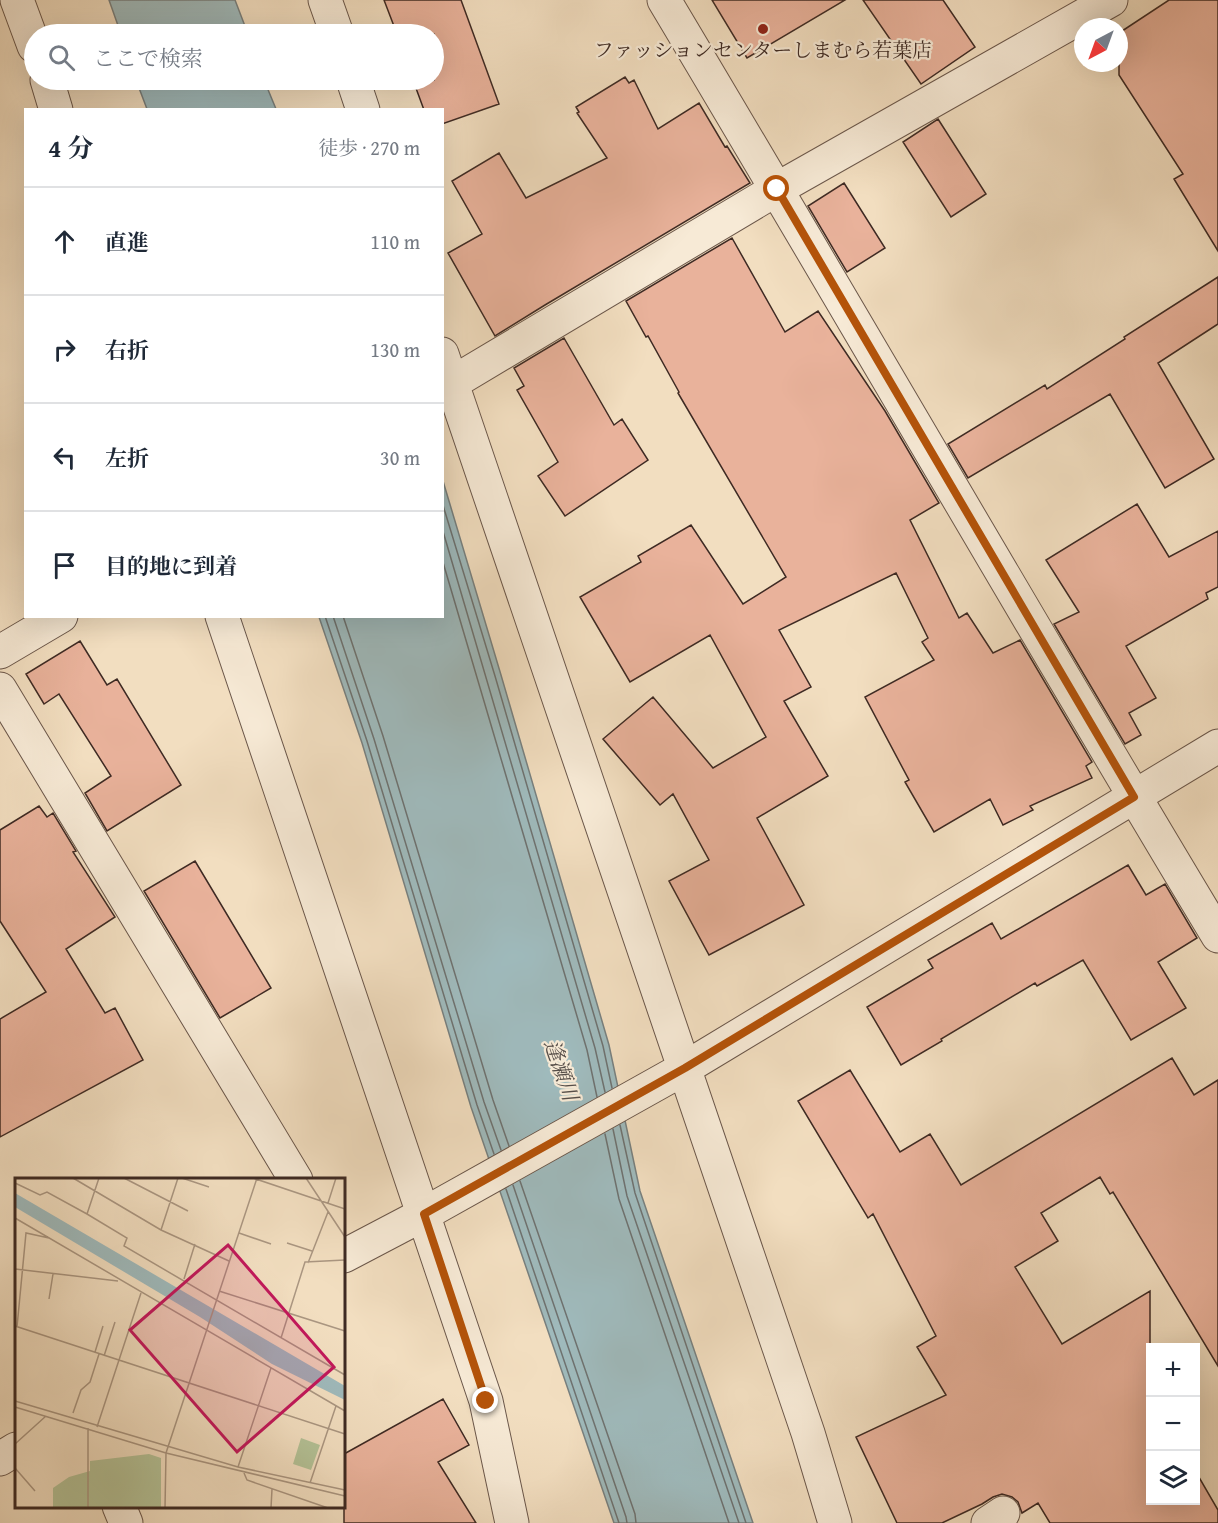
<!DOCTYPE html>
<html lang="ja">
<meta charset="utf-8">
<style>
body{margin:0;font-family:"Gentium Book Plus","Noto Serif JP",serif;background:#f2f2f3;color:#1f2937}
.controls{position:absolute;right:18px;bottom:18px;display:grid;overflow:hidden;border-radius:0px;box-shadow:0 6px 24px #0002}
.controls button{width:54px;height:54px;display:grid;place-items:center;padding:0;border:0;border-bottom:2px solid #e0e1e3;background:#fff;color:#1f2937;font:30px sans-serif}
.compass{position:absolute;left:1074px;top:18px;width:54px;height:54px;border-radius:50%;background:#fff;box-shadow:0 6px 24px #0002;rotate:221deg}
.stop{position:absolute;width:18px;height:18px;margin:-14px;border:4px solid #b45309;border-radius:50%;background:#fff}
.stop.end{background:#b45309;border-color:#fff;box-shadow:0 2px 6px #0008}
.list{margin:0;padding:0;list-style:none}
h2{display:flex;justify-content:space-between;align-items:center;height:78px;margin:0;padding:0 24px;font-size:26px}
h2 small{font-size:20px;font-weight:400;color:#747a83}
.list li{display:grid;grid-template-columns:39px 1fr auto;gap:18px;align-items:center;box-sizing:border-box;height:108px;padding:0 24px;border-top:2px solid #e0e1e3}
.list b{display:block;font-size:22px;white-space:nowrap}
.list em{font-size:20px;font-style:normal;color:#747a83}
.icon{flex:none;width:33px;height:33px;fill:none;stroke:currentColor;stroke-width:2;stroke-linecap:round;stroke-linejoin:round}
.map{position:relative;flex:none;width:1218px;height:1523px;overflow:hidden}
.search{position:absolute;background:#fff;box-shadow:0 6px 24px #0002;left:24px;top:24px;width:420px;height:66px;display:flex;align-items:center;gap:15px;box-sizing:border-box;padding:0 21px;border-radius:33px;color:#747a83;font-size:22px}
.panel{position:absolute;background:#fff;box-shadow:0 6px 24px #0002;left:24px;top:108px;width:420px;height:510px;border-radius:0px}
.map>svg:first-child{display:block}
.water{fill:#9fbabc;stroke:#78807f;stroke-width:1.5}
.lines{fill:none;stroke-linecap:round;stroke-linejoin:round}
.shore{stroke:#6e7270;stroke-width:1.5}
.building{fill:#e9b29b;stroke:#3e2a23;stroke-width:1.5}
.minor-casing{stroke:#6b574a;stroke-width:35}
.minor{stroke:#f7ead6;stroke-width:33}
.route{stroke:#b45309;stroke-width:8}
.poi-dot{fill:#8f2418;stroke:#f7ead6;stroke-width:2}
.labels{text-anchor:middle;stroke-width:4.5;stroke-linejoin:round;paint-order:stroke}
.poi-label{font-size:20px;fill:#3e2a23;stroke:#f7ead6}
.water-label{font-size:21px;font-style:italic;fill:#564e49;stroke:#f7ead6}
.inset-road{fill:none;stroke:#aa9681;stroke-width:1.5}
.view{fill:#c2185b;fill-opacity:0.15;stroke:#c2185b;stroke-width:3}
.inset-edge{fill:none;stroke:#3e2a23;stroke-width:3}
</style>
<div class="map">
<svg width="1218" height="1523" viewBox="0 0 1218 1523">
<rect width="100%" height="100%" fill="#f2dec0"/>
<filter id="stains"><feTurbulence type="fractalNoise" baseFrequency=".00333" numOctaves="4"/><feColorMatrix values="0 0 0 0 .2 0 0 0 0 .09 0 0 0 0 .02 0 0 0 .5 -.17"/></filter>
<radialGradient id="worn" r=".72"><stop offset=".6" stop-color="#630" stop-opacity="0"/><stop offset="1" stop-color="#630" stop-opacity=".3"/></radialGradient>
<!-- water -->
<path class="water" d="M109,0h126l13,34h-127z
M136,80h128l12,29h-129z
M443,481l58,194 108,370 31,146 113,332h-139l-143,-416 -109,-364 -43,-126 123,-1z"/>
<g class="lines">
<!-- shore -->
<path class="shore" d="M442,502l53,174 108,370 9,42
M442,528l153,520 10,44
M442,559l145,491 10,47
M325,616l42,125 110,364 17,49
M333,616l41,123 110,363 17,48
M343,616l40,120 110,364 16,46
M620,1125l15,68 111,330
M613,1129l14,67 112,327
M605,1134l14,65 110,324
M520,1181l115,333 1,9
M513,1185l113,332 1,6
M506,1189l113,334"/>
</g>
<!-- building -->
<path class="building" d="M384,0h77l38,104 -57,20v-14h-18l-11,-30h21v-46h-37z
M712,0h133l-98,58z
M863,0h80l32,47 -54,37z
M1169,0h49v251l-44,-72 9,-5 -64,-99v-42z
M625,77l4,6 5,-3 24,49 41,-26 26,44 2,-1 23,37 -205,122 -50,31 -47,-83 34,-19 -30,-53 47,-28 27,45 81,-40 -30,-45 2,-1 -3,-5z
M938,119l48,75 -35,23 -48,-75z
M844,183l41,65 -38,24 -39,-66z
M732,238l53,94 33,-21 67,100 54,92 -29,17 49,98 8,-5 26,40 27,-13 72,122 -6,4 6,12 -62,28 3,4 -30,15 -13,-26 -56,33 -29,-50 4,-2 -44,-83 69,-37 -12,-18 6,-4 -32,-65 -117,57 32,57 -27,14 44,75 -71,42 47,87 -95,50 -40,-74 40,-21 -36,-66 -13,11 -57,-66 50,-42 60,71 53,-31 -56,-102 -80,47 -50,-85 61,-35 -3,-6 53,-31 52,79 43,-27 -108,-184 1,-1 -31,-56 -2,1 -20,-36z
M1218,277v47l-60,39 56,96 -49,29 -55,-94 -142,84 -20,-34 97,-59 2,4 78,-50 -1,-2z
M564,338l50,87 8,-6 26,41 -83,56 -27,-40 20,-14 -41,-72 7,-4 -10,-18z
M1137,504l32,53 49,-26v56l-12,6 2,6 -82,47 30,52 -27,15 12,22 -16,9 -71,-120 25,-12 -33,-52z
M80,641l27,44 10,-6 64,106 -74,46 -22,-38 26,-17 -52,-82 -15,10 -18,-30z
M39,806l8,11 6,-4 23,38 -3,1 42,65 -49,32 39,64 10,-5 28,52 -143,77v-118l46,-27 -46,-71v-91z
M195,861l76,127 -51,30 -76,-127z
M1128,865l18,30 19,-11 32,54 -39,24 28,46 -55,32 -48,-80 -46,26 -2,-3 -94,56 1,2 -41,24 -34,-58 66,-39 -5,-8 64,-37 9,16z
M1172,1058l22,37 24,-15v286l-105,-174 -3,2 -10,-17 -59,36 17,28 -43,26 47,77 88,-53v209h46v-28l22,38v13h-168l-12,-20 -16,10 -4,-11 -6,-5 -10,-3 -9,3 -11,7 -40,19h-45l-41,-86 90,-42 -29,-48 19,-11 -63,-122 -5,4 -70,-117 52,-31 50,82 30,-18 31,51z
M443,1399l26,46 -31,17 38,61h-132v-69z"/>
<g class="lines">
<defs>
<path id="minor" d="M17,0l17,46
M325,0l12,34
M664,0c186,311 367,626 554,936
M47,80l9,30
M353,80l10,30
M442,354l366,1079 27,90
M452,383l325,-194 334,-189
M222,616l264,785 26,122
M0,652l61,-36
M0,689l296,491
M344,1256l80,-42 261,-146 533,-322
M0,1459l16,-10
M119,1506l7,17
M988,1523l15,-10"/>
</defs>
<!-- minor casing -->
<use href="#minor" class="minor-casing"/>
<!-- minor -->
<use href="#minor" class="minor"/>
</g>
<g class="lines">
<!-- route -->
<path class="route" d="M486,1401l-62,-187 261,-146 449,-271 -357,-608"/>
</g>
<!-- markers -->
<circle class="poi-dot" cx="763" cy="29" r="6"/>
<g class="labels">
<!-- poi labels -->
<g class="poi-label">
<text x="763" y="57">ファッションセンターしまむら若葉店</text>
</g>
<!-- water labels -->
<g class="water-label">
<text transform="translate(561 1070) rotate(71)" y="7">逢瀬川</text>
</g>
</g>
<!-- overview -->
<g transform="translate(15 1178)">
<rect width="330" height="330" fill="#f2dec0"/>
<path d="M286,260l19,7 -9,25 -18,-6zM134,276l12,4v50h-108v-20l16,-11 21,-6v-10z" fill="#b4c297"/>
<path d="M0,15l330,193v14l-73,-36 -72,-47 -185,-110z" fill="#9fbabc"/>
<path class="inset-road" d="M58,0l88,52 68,31M109,0l64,33M167,0l27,9M238,0l92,31M291,0l39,59M0,5l25,12 7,-3 40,22 40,24 -3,8 221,129M313,25l8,-25M72,36l12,-36M0,40l330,193M146,52l17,-52M224,55l32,11M272,65l25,8M293,85l20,-51M0,91l103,12M169,101l11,-35M204,113l126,40M34,121l4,-25M0,148l330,108M2,149l9,-94 23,5M266,160l24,-76 40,-2M80,174l8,-26M89,178l11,-34M0,223l223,66 107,23M0,229l151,46 179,43M58,235l8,-23 9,-8 9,-28M82,249l44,-134M73,250v80M0,266l31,-28M223,289l33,-99M0,290l20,23M229,295l3,7 81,28M295,305l26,-77M150,330l1,-55 91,-275M256,330l1,-19"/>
<path class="view" d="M213,67l106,122 -97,85 -107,-122z"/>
<rect width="330" height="330" class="inset-edge"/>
</g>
<rect width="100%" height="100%" filter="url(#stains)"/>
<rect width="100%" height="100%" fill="url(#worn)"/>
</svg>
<div class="controls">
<button>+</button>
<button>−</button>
<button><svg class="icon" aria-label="layers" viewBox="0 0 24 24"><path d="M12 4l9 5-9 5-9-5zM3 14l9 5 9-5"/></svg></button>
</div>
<svg class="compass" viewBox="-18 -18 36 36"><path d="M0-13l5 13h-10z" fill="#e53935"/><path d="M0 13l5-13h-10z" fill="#747a83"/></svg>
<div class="stop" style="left:777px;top:189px"></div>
<div class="stop end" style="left:486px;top:1401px"></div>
<div class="search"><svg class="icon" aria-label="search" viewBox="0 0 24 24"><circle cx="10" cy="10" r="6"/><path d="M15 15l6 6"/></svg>ここで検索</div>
<section class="panel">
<h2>4 分<small>徒歩 · 270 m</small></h2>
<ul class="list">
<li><svg class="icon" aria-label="ahead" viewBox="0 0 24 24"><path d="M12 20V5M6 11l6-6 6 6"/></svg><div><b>直進</b></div><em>110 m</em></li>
<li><svg class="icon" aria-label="right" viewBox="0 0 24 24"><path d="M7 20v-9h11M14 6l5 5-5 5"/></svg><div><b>右折</b></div><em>130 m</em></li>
<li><svg class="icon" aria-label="left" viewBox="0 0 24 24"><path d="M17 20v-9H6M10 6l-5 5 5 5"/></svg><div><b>左折</b></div><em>30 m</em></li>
<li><svg class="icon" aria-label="arrive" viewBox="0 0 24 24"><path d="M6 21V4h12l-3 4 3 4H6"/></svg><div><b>目的地に到着</b></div></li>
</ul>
</section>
</div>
